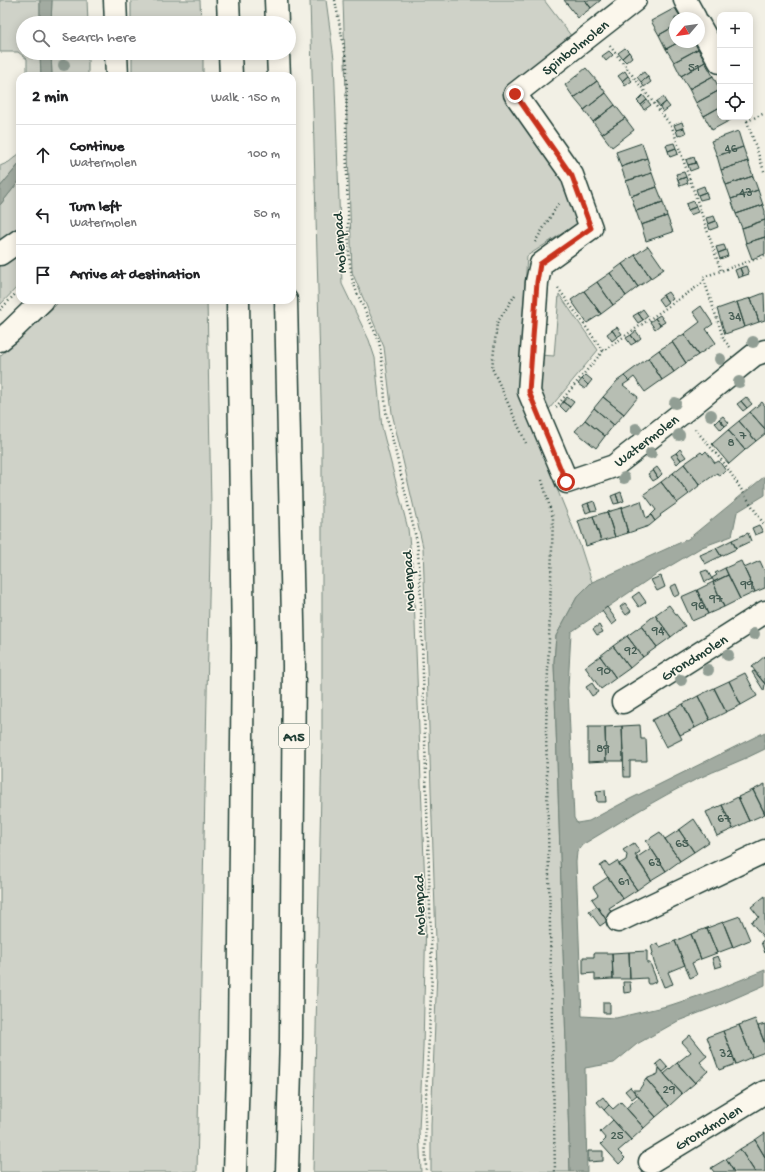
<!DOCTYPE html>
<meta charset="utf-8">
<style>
body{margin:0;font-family:"Gochi Hand",sans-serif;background:#f6f6f6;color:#202124}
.controls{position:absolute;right:12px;top:12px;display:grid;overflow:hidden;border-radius:8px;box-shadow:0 2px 10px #0003}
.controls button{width:36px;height:36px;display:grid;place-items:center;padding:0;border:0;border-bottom:1px solid #e0e0e0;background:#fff;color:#202124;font:20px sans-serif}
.compass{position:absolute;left:669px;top:12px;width:36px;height:36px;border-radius:50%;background:#fff;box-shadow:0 2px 10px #0003;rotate:241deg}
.stop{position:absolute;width:12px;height:12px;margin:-9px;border:3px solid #c8321e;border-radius:50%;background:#fff}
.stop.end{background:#c8321e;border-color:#fff;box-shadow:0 1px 4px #0008}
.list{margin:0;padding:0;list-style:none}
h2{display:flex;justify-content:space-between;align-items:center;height:52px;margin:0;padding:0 16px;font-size:17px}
h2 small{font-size:13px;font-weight:400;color:#757577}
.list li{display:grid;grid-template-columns:26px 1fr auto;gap:12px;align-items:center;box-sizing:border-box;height:60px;padding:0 16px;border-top:1px solid #e0e0e0}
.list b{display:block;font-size:15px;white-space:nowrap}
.list p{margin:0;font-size:13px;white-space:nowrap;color:#757577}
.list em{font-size:13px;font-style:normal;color:#757577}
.icon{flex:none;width:22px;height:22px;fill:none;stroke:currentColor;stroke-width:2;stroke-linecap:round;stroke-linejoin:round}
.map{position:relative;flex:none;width:765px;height:1172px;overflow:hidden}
.search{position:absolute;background:#fff;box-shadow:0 2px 10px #0003;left:16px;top:16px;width:280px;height:44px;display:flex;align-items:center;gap:10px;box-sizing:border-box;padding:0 14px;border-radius:22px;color:#757577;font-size:15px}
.panel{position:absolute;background:#fff;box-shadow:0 2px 10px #0003;left:16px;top:72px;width:280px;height:232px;border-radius:12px}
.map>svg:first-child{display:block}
.green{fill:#cfd2c8;stroke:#77887e}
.water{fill:#a2aba1;stroke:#6e7f75}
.building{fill:#b7beb3;stroke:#1f3d34}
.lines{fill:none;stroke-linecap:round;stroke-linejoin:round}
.minor-casing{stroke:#1f3d34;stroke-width:25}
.highway-casing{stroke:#1f3d34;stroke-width:25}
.path{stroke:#1f3d34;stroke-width:2.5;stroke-dasharray:1 3;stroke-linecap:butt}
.minor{stroke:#fbf7ec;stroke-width:22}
.highway{stroke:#fbf7ec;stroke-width:22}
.tree{fill:#919e94}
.route{stroke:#c8321e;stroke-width:5}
.labels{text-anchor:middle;stroke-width:3;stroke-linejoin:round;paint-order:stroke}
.number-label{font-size:13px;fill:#455d54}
.shield{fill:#fbf7ec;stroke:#61756b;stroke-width:1}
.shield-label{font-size:14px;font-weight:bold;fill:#1f3d34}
.street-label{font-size:15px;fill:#1f3d34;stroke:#fbf7ec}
</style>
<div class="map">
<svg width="765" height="1172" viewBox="0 0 765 1172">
<rect width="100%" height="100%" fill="#f2f0e5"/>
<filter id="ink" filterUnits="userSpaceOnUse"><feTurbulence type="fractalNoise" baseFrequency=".025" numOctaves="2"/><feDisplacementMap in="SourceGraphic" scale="8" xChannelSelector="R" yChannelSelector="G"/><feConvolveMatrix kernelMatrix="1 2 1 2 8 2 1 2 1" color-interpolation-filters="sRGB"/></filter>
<g filter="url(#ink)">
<!-- green -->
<path class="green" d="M0,0h40v23h-17v30h17l1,23h-14v-17l-9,-7h-18z
M52,0h35l1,23h-37z
M131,0h69l1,23h-70z
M310,0h16l8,59 8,225 27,56 6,18 7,70 26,101 5,42 13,343 -3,134 -4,82 2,42h-108l9,-429v-308z
M343,0h201l31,41 -68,50 62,92 14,37 -56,36 -7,107 1,31 5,19 54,132 12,37 -15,15 -21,39 -2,26 16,510h-139v-47l6,-154 -14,-424 -31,-134 -8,-66 -32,-75z
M51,53h37v23h-36z
M132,53h71v23h-71z
M20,153v10l-20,24v-21l9,-4z
M20,180v54l-20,15v-44z
M20,245v39l-20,21v-45z
M559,294l39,56 -53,64 -9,-28 4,-31 14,1z
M59,300h148l4,205 -14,667h-197v-816l56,-51z"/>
<!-- water -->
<path class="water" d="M40,0h12l-1,23h-11z
M40,53h11l1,23h-11z
M20,163v17l-20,25v-18z
M765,476v19l-28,17 -5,24 -30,11 -47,28 -84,57 -3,56 6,130 3,5 12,-2 41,-22 135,-67v17c-23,12 -47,20 -70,31 -39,19 -76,43 -113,65l-5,7 -1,10 6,154 34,2 55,-13 45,-15 49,-20v15l-48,21 -39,15 -41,23 -23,19 -29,5 2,104h-17l-16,-510 2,-26 21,-39 15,-15 17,-7 79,-36z"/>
<!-- building -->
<path class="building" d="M564,0h21l6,8 -13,10z
M585,0h16l-10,8z
M675,8l6,10h-6v8l-16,9 -8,-14z
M675,26v16h4l-13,7 -7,-14z
M679,42h15l4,7 -24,13 -8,-13z
M625,48l4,4 -7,6 -4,-5z
M698,49l7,13 -24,14 -7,-14z
M609,51l4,4 -7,6 -4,-5z
M629,52l3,5 -6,5 -4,-4z
M705,62l8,14 -24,13 -8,-13z
M586,68l11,13 -23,17 -9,-13z
M625,71l3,5 -6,5 -4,-5z
M644,72l4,5 -7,5 -4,-5z
M628,76l4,5 -7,5 -3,-5z
M713,76l7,14 -24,13 -7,-14z
M648,77l3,5 -7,5 -3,-5z
M597,81l9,12 -22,17 -10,-12z
M720,90v17l-16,9 -8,-13z
M606,93l9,12 -22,17 -9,-12z
M643,95l4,5 -6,5 -4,-4z
M663,97l3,5 -6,5 -4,-5z
M647,100l4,5 -7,5 -3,-5z
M666,102l4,5 -7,5 -3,-5z
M615,105l10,13 -23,16 -9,-12z
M720,107v10h16l-24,13 -8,-14z
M625,118l9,12 -22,17 -10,-13z
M682,122l2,6 -8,2 -2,-5z
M684,128l2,5 -8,3 -2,-6z
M738,131l5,16 -26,9 -6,-15z
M642,143l5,15 -26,9 -5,-15z
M674,143l2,5 -8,3 -2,-6z
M743,147l5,14 -27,9 -4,-14z
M676,148l2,6 -8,3 -2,-6z
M694,157l2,6 -8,2 -2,-5z
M647,158l5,15 -26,8 -5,-14z
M748,161l5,15 -27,9 -5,-15z
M696,163l2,5 -8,3 -2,-6z
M684,172l2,5 -8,3 -2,-6z
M652,173l5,14 -26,9 -5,-15z
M753,176l5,14 -27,9 -5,-14z
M686,177l2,6 -8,3 -2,-6z
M704,186l2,6 -8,3 -2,-6z
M657,187l6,15 -27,9 -5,-15z
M758,190l5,15 -27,9 -5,-15z
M706,192l2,6 -8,2 -2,-5z
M694,201l2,6 -8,3 -2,-6z
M663,202l4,14 -26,9 -5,-14z
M763,205l2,6v9l-23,8 -6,-14z
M696,207l2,5 -8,3 -2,-5z
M667,216l6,16 -27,9 -5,-16z
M714,216l2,5 -8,3 -2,-6z
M765,220v17l-19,6 -4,-15z
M716,221l2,6 -8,3 -2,-6z
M765,237v17l-13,5 -6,-16z
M724,245l2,5 -8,3 -2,-6z
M648,246l16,23 -13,9 -16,-23z
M726,250l2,6 -8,3 -2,-6z
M635,255l16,23 -13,9 -16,-23z
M622,264l16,23 -12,9 -16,-23z
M746,266l3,8 -6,2 -3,-8z
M740,268l3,8 -5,2 -3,-8z
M610,273l16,23 -13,9 -16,-23z
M597,282l16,23 -12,9 -17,-23z
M584,291l17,23 -14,9 -16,-23z
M668,292l5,7 -5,3 -5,-7z
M764,293l1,27 -6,2 -8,-24z
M663,295l5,7 -5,4 -5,-7z
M751,298l8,24 -14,5 -8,-25z
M737,302l8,25 -20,7 -8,-25z
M701,306l12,18 -7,5 10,14 -18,12 -14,-21 16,-12 -7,-10z
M643,309l5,7 -5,4 -5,-7z
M638,313l5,7 -5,3 -5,-7z
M660,315l5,7 -5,3 -5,-7z
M655,318l5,7 -5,4 -5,-7z
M617,327l5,7 -5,3 -5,-7z
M612,330l5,7 -5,4 -5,-7z
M636,331l5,7 -5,4 -5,-7z
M684,334l14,21 -12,8 -14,-21z
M631,335l5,7 -5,3 -5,-7z
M672,342l14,21 -12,9 -15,-22z
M659,350l15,22 -12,8 -14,-22z
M648,358l14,22 -17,12 -11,-15 -5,4 -5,-5z
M586,375l6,5 -4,5 -6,-6z
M624,376l5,5 -6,4 15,12 -14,17 -21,-17 14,-16z
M582,379l6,6 -3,4 -7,-5z
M567,397l7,5 -4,5 -7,-5z
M603,397l21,17 -10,11 -20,-17z
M746,397l6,7 -5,4 -6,-7z
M741,401l6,7 -4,3 -6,-7z
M563,402l7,5 -4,5 -6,-6z
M762,402l3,4v23l-15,-17z
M594,408l20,17 -9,11 -20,-16z
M750,412l15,17v5l-9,7 -17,-20z
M723,416l6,7 -4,3 -6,-7z
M719,419l6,7 -4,4 -6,-7z
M585,420l20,16 -9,12 -21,-17z
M739,421l17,20 -11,9 -17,-20z
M728,430l17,20 -16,14 -17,-20z
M680,449l6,8 -5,3 -5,-7z
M706,451l9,12 4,-2 7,10 -7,5 -2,-3 -17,12 -16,-21 17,-12 2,2z
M676,453l5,7 -4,4 -6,-8z
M684,464l16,21 -11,9 -16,-21z
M657,467l5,7 -4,4 -5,-8z
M653,470l5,8 -5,3 -5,-7z
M673,473l16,21 -12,9 -16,-21z
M661,482l16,21 -17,12 1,1 -6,5 -4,-6 5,-5 -12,-16z
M621,492l3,9 -5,2 -3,-9z
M616,494l3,9 -5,1 -3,-8z
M594,501l3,9 -6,1 -3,-8z
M641,501l5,17 5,-3 4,6 -6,5 -21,7 -7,-25z
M588,503l3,8 -5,2 -3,-8z
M621,508l7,25 -13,4 -8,-25z
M607,512l8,25 -14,4 -8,-25z
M593,516l8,25 -15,5 -8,-25z
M759,525l4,7 -8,3 -3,-7z
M748,533l3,8 -15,7 -4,-8z
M732,540l4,9 -15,7 -5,-8z
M716,548l5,8 -16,8 -5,-9z
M741,561l14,31 -15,7 -15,-31z
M760,561l5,11v16l-10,4 -11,-24z
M725,568l3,7 -14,7 -2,-4 5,-3 -2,-2z
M707,570l5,9 -7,3 -4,-10z
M728,575l12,24 -16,8 -11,-25z
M661,576l4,11 -8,4 -6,-11z
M713,582l11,25 -16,7 -11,-24z
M676,584l4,10 -6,3 -4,-10z
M697,590l11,24 -16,7 -11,-24z
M639,592l7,10 -7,5 -7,-10z
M625,603l6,8 -5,4 -6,-8z
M669,605l16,21 -14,11 -16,-22z
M607,607l10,14 -5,4 -10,-14z
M655,615l16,22 -14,10 -16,-21z
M599,625l4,7 -6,3 -4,-6z
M641,626l16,21 -14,10 -16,-21z
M627,636l16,21 -13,11 -17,-22z
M613,646l17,22 -14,10 -16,-22z
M600,656l16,22 -15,11 -16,-22z
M765,656v28l-13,-17z
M754,671l11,13 -1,7 -12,-19z
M745,673l12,23 -16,9 -12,-24z
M729,681l12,24 -15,7 -12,-24z
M592,683l6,9 -6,4 -6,-9z
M714,688l12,24 -16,8 -12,-24z
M698,696l12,24 -15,8 -12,-24z
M683,704l12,24 -15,7 -12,-23z
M668,712l14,27 -16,8 -14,-27z
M640,725l1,14h5l1,22h-17v16h-6l-2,-51z
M622,726l1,35h-17l-1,-34z
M588,727h17l1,34 -18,1z
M765,784v30l-12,-24z
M605,790l1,12h-9l-1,-11z
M753,790l12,24 -16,7 -11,-24z
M738,797l11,24 -16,8 -11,-24z
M722,805l11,24 -16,7 -11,-24z
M694,819l15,23 -15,10 -15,-22z
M679,830l15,22 -14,9 -15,-22z
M660,832l20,29 -14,10 -20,-30z
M634,843l6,9 -5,3 16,25 -14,10 -18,-26 7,-4 1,-5 -4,-5z
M651,848l15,23 -15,9 -15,-22z
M617,861l20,29 -14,9 -23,-33 6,-4 3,4z
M608,877l15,22 -14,9 5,8 -7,5 -15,-22 6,-4 -5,-8z
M765,896v57l-4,-11 4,-3 -14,-17 8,-5 -8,-10z
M597,906l10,15 -7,5 -11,-15z
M740,916l10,24 -17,7 -10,-25z
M723,922l10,25 -16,6 -10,-25z
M707,928l10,25 -16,6 -10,-25z
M691,934l10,25 -9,4 5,12 -7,3 -15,-37z
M675,941l10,24 -17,7 5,12 -9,3 -10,-25 -2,-8 1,-1 -2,-7 7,-3 2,4z
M647,951v12h3l7,18 -6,3h-3l-1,-2v-4l-17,1 -1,-27z
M629,952l1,27h-17l-1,-26z
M594,953h18l1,26 -18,1v-7l-12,1v-17h11z
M718,956l4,10 -7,2 -3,-10z
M623,982h7l1,10 -7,1z
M603,1002h7v11h-7z
M755,1019l10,25v8l-13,5 -13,-32z
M765,1024v20l-7,-18z
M739,1025l13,32 -16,7 -13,-33z
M723,1031l13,33 -17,6 -12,-33z
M690,1035l17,21 -7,6 8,9 -13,12 -18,-20 14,-11 -9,-10z
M661,1060l7,8 -5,4 -7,-8z
M677,1063l18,20 -13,11 -18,-20z
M659,1068l23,26 -13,12 -23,-27 12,-5z
M646,1079l23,27 -13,11 -23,-27h6z
M630,1087l7,8 -5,4 -7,-8z
M603,1097l6,8 -5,5 -7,-8z
M639,1097l17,20 -12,11 -18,-20z
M621,1102l23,26 -13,12 -27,-30 5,-5 4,4z
M613,1120l18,20 -13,11 7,7 -6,6 -18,-20 5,-5 -6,-7z
M765,1133v24l-10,-17z
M755,1140l10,17v15h-10l-15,-23z
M740,1149l15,23h-21l-8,-13z
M588,1151h15v10l-15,1z
M726,1159l8,13h-20l-3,-4z"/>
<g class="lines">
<defs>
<path id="minor" d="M115,0l1,23
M635,0l-120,94 57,81 19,53 -50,36 -4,18 -8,110 38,90 47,-16 68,-53 72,-58 11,-4
M685,0l10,18
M699,25l21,37
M116,53l1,23
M0,254l20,-14
M0,340l11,-9 32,-31
M623,702l142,-90
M618,921l147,-70
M650,1162l115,-70"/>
<path id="highway" d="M228,0l1,23
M276,0l1,23
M230,53l1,23
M278,53l1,23
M286,300l8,366 -3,372 -4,134
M235,1172l4,-132 4,-395 -5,-345"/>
</defs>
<!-- minor casing -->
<use href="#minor" class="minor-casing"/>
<!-- highway casing -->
<use href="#highway" class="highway-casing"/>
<!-- path -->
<path class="path" d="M335,0l12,64 -1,66 3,127 3,21 5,15 22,48 3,20 4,51 31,130 3,33 12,398 -7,144 1,55
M610,46l62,81 49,144
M746,117l1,4 18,-8
M747,121l18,53
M535,242l25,-41
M558,288l45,63
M515,295l-18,28 -5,45 34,75
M0,310l20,-21
M730,347l-6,-7 -21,-63 62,-21
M556,407l47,-56 101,-69
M695,429l29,34 41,63
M542,480l11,38 -7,212 9,442"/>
<!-- minor -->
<use href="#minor" class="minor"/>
<!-- highway -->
<use href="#highway" class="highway"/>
</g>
<!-- trees -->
<g class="tree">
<circle cx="64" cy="65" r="6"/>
<circle cx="753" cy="342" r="6"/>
<circle cx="720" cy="359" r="6"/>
<circle cx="739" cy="382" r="6"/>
<circle cx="675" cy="403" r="6"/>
<circle cx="711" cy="415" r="6"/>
<circle cx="636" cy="429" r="6"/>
<circle cx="679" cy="435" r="6"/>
<circle cx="651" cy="453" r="6"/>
<circle cx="624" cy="478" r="6"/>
<circle cx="754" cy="634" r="6"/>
<circle cx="728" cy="655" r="6"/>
<circle cx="708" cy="670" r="6"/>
<circle cx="681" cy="680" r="6"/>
</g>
</g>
<g class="lines" filter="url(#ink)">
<!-- route -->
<path class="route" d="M515,94l57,82 19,52 -51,36 -3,18 -8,110 37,90"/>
</g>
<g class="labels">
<!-- number labels -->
<g class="number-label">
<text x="694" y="71">51</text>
<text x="731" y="152">46</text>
<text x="746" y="196">43</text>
<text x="735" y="320">34</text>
<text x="743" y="439">7</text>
<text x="731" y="446">8</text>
<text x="747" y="588">99</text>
<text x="716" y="602">97</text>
<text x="698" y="609">96</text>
<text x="658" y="634">94</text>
<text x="631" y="654">92</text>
<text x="604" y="674">90</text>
<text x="603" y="752">89</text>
<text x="724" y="822">67</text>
<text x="682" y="847">65</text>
<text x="655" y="866">63</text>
<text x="624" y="885">61</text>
<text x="726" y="1057">32</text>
<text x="669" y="1093">29</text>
<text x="617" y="1139">25</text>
</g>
<!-- shield labels -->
<rect class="shield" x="279" y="724" width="30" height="24" rx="3"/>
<g class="shield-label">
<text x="294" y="741">A15</text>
</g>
<!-- street labels -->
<g class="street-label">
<text transform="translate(575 47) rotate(-38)" y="5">Spinbolmolen</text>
<text transform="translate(339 243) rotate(-94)" y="5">Molenpad</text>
<text transform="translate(646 440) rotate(-37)" y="5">Watermolen</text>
<text transform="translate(408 581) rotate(-93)" y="5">Molenpad</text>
<text transform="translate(694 657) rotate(-32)" y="5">Grondmolen</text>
<text transform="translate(419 905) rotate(-92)" y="5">Molenpad</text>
<text transform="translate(708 1127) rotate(-31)" y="5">Grondmolen</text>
</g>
</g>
</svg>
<div class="controls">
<button>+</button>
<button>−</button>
<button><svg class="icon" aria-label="locate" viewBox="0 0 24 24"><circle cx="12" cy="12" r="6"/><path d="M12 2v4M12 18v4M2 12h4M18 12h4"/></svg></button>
</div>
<svg class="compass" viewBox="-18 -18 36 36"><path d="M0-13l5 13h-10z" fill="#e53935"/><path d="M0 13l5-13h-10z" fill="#757577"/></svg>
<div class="stop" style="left:566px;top:482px"></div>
<div class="stop end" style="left:515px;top:94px"></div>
<div class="search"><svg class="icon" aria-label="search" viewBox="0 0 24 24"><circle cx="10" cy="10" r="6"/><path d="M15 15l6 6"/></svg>Search here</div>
<section class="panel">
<h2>2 min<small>Walk · 150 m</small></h2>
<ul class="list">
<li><svg class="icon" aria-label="ahead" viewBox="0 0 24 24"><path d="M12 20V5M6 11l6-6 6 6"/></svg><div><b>Continue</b><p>Watermolen</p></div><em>100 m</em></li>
<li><svg class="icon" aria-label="left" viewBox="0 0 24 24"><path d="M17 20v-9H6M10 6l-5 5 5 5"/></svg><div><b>Turn left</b><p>Watermolen</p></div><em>50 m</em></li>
<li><svg class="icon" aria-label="arrive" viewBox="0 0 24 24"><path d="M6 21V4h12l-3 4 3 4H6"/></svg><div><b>Arrive at destination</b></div></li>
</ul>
</section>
</div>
